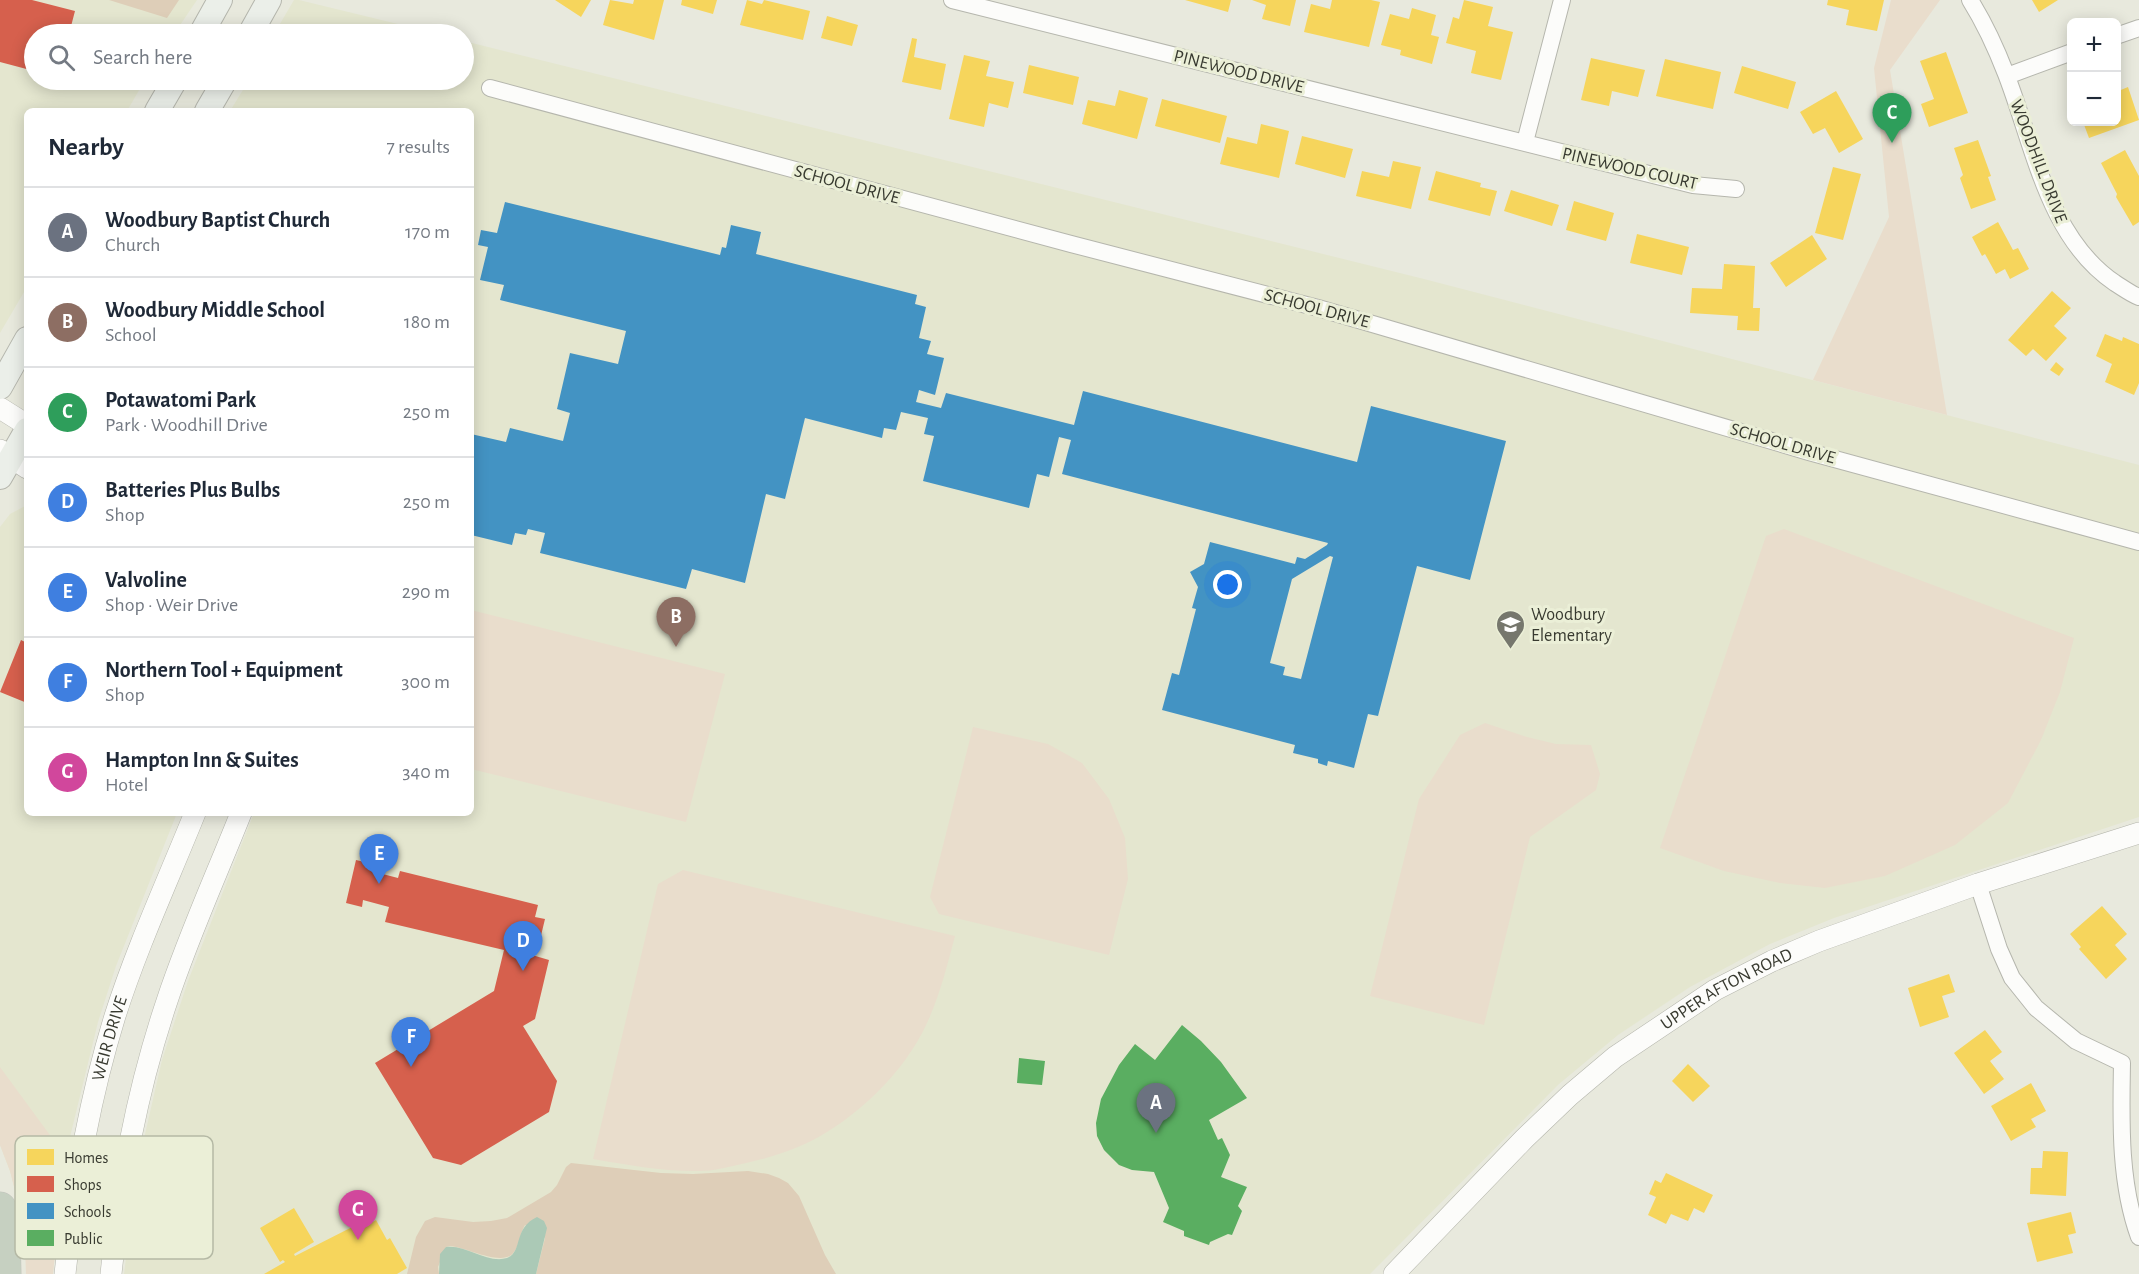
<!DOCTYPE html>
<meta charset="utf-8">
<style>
body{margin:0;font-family:"Alegreya Sans",sans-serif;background:#f6f6f7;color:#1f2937}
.controls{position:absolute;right:18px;top:18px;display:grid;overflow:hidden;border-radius:9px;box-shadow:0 3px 15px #0003}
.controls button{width:54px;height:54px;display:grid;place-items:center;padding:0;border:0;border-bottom:2px solid #e0e1e3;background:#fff;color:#1f2937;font:30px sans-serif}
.you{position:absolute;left:1228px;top:585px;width:21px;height:21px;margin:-15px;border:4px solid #fff;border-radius:50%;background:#1a73e8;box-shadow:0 0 0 9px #1a73e833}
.badge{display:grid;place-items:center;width:39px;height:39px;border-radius:50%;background:#b45309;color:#fff;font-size:20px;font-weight:700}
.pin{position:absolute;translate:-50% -50px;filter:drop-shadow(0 2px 3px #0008)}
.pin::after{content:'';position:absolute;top:32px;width:21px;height:18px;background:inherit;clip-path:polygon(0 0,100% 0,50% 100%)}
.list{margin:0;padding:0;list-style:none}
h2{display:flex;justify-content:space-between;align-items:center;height:78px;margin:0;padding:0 24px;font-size:26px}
h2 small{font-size:20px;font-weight:400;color:#747a83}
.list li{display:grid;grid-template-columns:39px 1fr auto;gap:18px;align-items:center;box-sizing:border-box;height:90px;padding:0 24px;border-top:2px solid #e0e1e3}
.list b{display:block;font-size:22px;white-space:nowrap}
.list p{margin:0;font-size:20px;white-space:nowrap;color:#747a83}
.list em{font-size:20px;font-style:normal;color:#747a83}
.icon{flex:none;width:33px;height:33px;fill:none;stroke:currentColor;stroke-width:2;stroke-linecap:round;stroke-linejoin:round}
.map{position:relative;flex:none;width:2139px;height:1274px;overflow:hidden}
.search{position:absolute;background:#fff;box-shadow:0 3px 15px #0003;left:24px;top:24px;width:450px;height:66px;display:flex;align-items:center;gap:15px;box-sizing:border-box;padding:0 21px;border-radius:33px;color:#747a83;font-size:22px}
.panel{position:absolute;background:#fff;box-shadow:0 3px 15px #0003;left:24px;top:108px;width:450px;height:708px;border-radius:9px}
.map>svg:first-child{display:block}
.built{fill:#e4e6cf}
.green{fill:#e9ddcc}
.forest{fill:#deceb8}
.water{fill:#abc9b6}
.homes{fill:#f6d55c}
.shops{fill:#d6604d}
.schools{fill:#4393c3;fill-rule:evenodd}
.public{fill:#5aae61}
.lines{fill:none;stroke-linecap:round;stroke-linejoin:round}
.minor-casing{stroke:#b5b6ad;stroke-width:18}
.tertiary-casing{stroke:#b5b6ad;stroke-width:22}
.secondary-casing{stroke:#b5b6ad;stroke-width:26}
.motorway-casing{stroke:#c4c4be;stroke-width:33}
.minor{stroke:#fcfcfa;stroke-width:16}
.tertiary{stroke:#fcfcfa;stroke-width:21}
.secondary{stroke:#ebefe9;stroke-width:24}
.motorway{stroke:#c6d0c1;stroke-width:32}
.labels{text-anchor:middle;stroke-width:6;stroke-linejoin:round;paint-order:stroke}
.street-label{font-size:18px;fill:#383a30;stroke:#ebefd7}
.poi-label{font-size:18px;fill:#383a30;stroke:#ebefd7;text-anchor:start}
.key{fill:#ebefd7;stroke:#b5b9a5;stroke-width:1.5}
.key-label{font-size:16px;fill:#383a30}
</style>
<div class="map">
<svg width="2139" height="1274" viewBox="0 0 2139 1274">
<rect width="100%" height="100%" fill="#e8e9dd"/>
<!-- built -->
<path class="built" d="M0,0h197l-23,34h-140v46h111l-18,31h-100v176l-27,46z
M294,0h5l140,34h-165z
M464,41l960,238 715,186v352l-305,101 -64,26 -80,43 -72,48 -59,49 -189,190h-1246l14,-109 24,-105 26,-79 66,-168h217v-702h-241l19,-31h215z
M27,505v308h150l-61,153 -18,56 -28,115 -12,80 -36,1 -12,-47 -10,-26v-618l10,-13z"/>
<!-- green -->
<path class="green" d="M1891,0h49l-50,70 57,345 -134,-35 76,-163 -15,-149z
M1784,529l290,109 -14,54 -19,48 -33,63 -53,42 -70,31 -60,12 -45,-5 -56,-12 -64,-23 106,-312z
M471,610l254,64 -39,148 -215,-53z
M1485,723l42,14 29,7 35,1 9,29 -4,16 -66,47 -46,188 -114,-29 49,-197 41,-64z
M973,727l75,17 34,19 27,36 16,39 3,41 -19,76 -170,-41 -9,-17z
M683,870l272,66c-8,30 -15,59 -28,87 -22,49 -72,97 -120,120 -23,11 -50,18 -74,23 -10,2 -21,5 -32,5 -36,1 -72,-6 -108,-12l65,-275z
M0,1067l55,75 12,13 -6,39 -8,80h-27l-1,-28 -3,-28 -12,-47 -10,-26z"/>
<!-- forest -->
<path class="forest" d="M109,0h70l-12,18z
M571,1163l90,10 32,1 55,-3 20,3 11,4 9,5 11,13 26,59 11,19h-300l9,-36 -20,-13c-5,8 -5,19 -11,27 -10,16 -48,-5 -64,-6l-4,1 -8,20 1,7h-32l9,-37 9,-16 10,-4 38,5 18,-1 16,-3 44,-26 6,-7 9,-18z"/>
<!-- water -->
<path class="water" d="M537,1217l7,4 3,7 -11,46h-97l1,-20 6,-7c20,-3 41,17 61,11 16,-6 6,-30 30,-41z"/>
<!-- homes -->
<path class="homes" d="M555,0h36l-10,17z
M610,0l23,4 1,-4h30l-10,40 -51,-15z
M682,0h35l-4,14 -32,-9z
M747,0l15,4 2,-4 46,11 -7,29 -63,-15z
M1185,0h46l-3,12z
M1252,0h44l-6,26 -28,-7 4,-14z
M1332,0h39l9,2 -11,45 -65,-15 7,-28 19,5z
M1464,0l29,7 -5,19 25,6 -12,48 -30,-7 5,-22 -30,-8 7,-26 6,2z
M1828,0h56l-7,31 -31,-6 3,-15 -22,-5z
M2032,0h26l-19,12z
M1412,8l24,7 -5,20 8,2 -7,27 -32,-9 1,-5 -20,-5 9,-31 19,5z
M827,16l31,9 -6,21 -31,-8z
M912,38l5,1 -3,18 32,7 -5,26 -39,-8z
M1946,52l22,61 -39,14 -8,-23 13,-5 -14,-38z
M964,55l26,6 -4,15 28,6 -6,26 -19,-5 -5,24 -35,-8z
M1591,58l54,12 -7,27 -26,-6 -3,15 -28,-6z
M1665,59l56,13 -8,37 -57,-13z
M1029,65l50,12 -6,28 -50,-12z
M1742,66l54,16 -8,27 -54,-16z
M2128,87l11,33 -50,18 -6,-16h33v-30z
M1119,90l29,8 -11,41 -55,-15 6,-24 27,6z
M1836,91l27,48 -24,14 -14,-25 -12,6 -13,-22z
M1162,99l65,17 -7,27 -65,-17z
M1261,124l28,7 -10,47 -59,-14 7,-27 30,7z
M1302,136l51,13 -8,29 -50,-14z
M1978,140l13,36 -3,1 8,23 -25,9 -11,-31 3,-3 -9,-27z
M2125,150l14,26v46l-6,4 -17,-29 1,-3 -16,-31z
M1393,161l28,6 -10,42 -55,-13 6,-25 27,6z
M1833,167l28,7 -18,66 -28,-7z
M1436,171l45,12 -1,4 17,4 -7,25 -62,-16z
M1511,190l48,15 -7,21 -48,-15z
M1574,201l40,12 -8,28 -40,-11z
M1998,222l15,28 5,-2 11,21 -19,10 -5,-10 -9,5 -11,-20 -3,2 -10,-19z
M1637,234l52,13 -7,28 -52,-12z
M1812,235l15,24 -41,28 -16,-24z
M1724,264l31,2 -2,42h7l-1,23 -22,-1 1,-14 -48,-3 2,-25 30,1z
M2052,291l19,17 -17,18 13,12 -21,23 -13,-12 -7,7 -18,-16z
M2105,334l17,7 1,-4 16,7v39l-5,12 -29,-13 7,-18 -16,-8z
M2056,362l8,7 -5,7 -9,-6z
M2102,906l25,28 -12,11 12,14 -21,20 -27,-30 2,-2 -11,-13z
M1949,974l6,18 -13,4 7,21 -29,10 -12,-39z
M1985,1030l17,22 -12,9 14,18 -20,15 -30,-41z
M1688,1064l22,22 -17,16 -21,-21z
M2031,1083l15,28 -15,8 5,8 -25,14 -20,-35z
M2043,1151l25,1 -2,44 -36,-2 1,-26h11z
M1666,1173l47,22 -9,18 -10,-5 -6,13 -17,-7 -5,10 -18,-9 8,-18 -7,-3 6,-14 6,3z
M294,1208l20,34 -20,12 1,2 71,-36 3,4 7,-4 11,20 3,-2 17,30 -10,6h-133l21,-12 -2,-2 -3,2 -20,-34z
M2071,1212l5,21 -8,2 5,18 -36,9 -10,-39z"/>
<!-- shops -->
<path class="shops" d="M0,0h32l43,11 -6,23h-35v37l-34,-9z
M21,640l6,3v60l-27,-11z
M356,860l17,4 -2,7 27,7 2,-7 138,34 -3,12 10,2 -8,33 -4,-1 -1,4 17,5 -14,59 -12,7 34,55 -8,31 -88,53 -28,-7 -58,-95 119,-72 10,-41 -119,-28 4,-15 -26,-7 -1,7 -16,-4z"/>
<!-- schools -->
<path class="schools" d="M505,202l215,53 2,-8 4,1 5,-23 30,7 -5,22 161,41 -2,9 11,3 -7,31 12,3 -4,13 17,4 -9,37 -16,-5 -3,12 25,6 5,-15 128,32 9,-34 274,71 14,-56 135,35 -36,139 -53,-14 -39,150 -10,-2 -14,54 -26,-7 -1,5 -9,-3v-4l-25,-6 2,-8 -133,-35 10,-37 7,2 17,-66 -4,-1 6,-21 -8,-15 14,-8 6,-22 85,22 2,-7 8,2 22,-14 1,-2 -266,-69 9,-34 -12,-3 -10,40 -12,-3 -8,34 -106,-27 11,-45 -10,-2 4,-16 -27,-6 -5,18 -12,-2 -2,10 -77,-20 -20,81 -19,-5 -21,89 -53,-14 -6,20 -146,-36 5,-20 -17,-4 -2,6 -11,-2 -3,12 -41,-10v-101l35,8 4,-14 53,13 7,-28 -13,-4 13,-56 48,11 8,-33 -126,-31 4,-15 -24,-5 8,-33 -10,-2 3,-15 16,3zM1330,556l3,1 -32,122 -18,-4 2,-8 -15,-4 22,-84z"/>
<!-- public -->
<path class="public" d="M1182,1025l19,16 20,21 26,36 -38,22 9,20 4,-2 8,17 -9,22 26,10 -9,19 4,5 -10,24 -4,-1 -18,8 -1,3 -25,-9v-5l-21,-9 6,-14 -15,-36 -22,-2 -13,-5 -15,-15 -7,-14 -1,-13 5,-24 18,-34 16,-21 20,16z
M1019,1058l26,3 -3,24 -25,-2z"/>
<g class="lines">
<defs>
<path id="minor" d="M952,0l741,185 43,4
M1970,0c15,24 26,48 36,74 28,72 42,164 109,209 8,5 16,11 24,14
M2116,36l23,-8
M2007,76l65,-24
M490,88l581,156 247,64 491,144 330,90
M1525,142l37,-142
M1978,884l21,65 13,29 24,30 40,33 46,22c-1,57 -3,119 17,174"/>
<g id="tertiary">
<path d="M0,408l27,17"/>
<path d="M0,450l27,18"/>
<path id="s1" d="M65,1274c9,-87 24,-174 50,-258 22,-69 53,-136 80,-203"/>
<path d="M111,1274c9,-93 26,-184 56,-273 21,-64 49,-125 74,-188"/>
<path id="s2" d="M1394,1274l130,-135 46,-44 45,-38 100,-67 57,-29 47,-20 159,-57 161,-51"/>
</g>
<path id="secondary" d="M201,34l19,-34
M250,34l19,-34
M157,111l18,-31
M207,111l18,-31
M0,387l27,-48
M0,477l27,-47"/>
<path id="motorway" d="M0,1208l4,25 1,41"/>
</defs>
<!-- minor casing -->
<use href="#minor" class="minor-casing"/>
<!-- tertiary casing -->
<use href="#tertiary" class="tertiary-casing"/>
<!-- secondary casing -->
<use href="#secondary" class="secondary-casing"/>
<!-- motorway casing -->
<use href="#motorway" class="motorway-casing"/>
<!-- minor -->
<use href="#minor" class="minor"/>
<!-- tertiary -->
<use href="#tertiary" class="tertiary"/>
<!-- secondary -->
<use href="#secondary" class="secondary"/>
<!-- motorway -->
<use href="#motorway" class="motorway"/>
</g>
<!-- icons -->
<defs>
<symbol id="school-pin" viewBox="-11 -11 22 30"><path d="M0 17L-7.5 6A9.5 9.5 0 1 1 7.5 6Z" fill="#76776d" stroke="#ebefd7"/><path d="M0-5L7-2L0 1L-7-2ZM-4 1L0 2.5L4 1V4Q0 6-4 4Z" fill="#fff"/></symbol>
</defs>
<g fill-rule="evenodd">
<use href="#school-pin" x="1494" y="608" width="33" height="45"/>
</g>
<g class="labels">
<!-- street labels -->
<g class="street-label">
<text transform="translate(1239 71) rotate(14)" y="6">PINEWOOD DRIVE</text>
<text transform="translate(2039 161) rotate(69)" y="6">WOODHILL DRIVE</text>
<text transform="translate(1630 168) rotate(13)" y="6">PINEWOOD COURT</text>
<text transform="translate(847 184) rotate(15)" y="6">SCHOOL DRIVE</text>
<text transform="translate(1317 308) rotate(15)" y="6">SCHOOL DRIVE</text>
<text transform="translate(1783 443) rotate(16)" y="6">SCHOOL DRIVE</text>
<text dy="6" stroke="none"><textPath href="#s2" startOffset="441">UPPER AFTON ROAD</textPath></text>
<text dy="6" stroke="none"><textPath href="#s1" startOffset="240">WEIR DRIVE</textPath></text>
</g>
<!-- poi labels -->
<g class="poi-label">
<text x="1531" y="620">Woodbury<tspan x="1531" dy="21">Elementary</tspan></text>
</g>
</g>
<!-- legend -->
<rect x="15" y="1136" width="198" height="123" rx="9" class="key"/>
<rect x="27" y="1149" width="27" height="16" fill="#f6d55c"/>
<rect x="27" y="1176" width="27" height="16" fill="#d6604d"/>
<rect x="27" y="1203" width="27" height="16" fill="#4393c3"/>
<rect x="27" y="1230" width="27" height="16" fill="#5aae61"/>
<g class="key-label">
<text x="64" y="1163">Homes</text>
<text x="64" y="1190">Shops</text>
<text x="64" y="1217">Schools</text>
<text x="64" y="1244">Public</text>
</g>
</svg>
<div class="controls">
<button>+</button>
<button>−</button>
</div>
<div class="you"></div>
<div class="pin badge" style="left:1156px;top:1133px;background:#6b7280">A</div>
<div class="pin badge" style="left:676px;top:647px;background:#8d6e63">B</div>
<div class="pin badge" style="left:1892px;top:143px;background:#2e9e5b">C</div>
<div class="pin badge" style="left:523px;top:971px;background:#3f7fe0">D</div>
<div class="pin badge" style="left:379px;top:884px;background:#3f7fe0">E</div>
<div class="pin badge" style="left:411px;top:1067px;background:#3f7fe0">F</div>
<div class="pin badge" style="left:358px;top:1240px;background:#d1479c">G</div>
<div class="search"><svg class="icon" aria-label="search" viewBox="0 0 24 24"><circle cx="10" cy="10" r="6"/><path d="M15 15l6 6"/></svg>Search here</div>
<section class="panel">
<h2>Nearby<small>7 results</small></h2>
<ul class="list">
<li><span class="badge" style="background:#6b7280">A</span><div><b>Woodbury Baptist Church</b><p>Church</p></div><em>170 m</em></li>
<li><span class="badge" style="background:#8d6e63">B</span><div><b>Woodbury Middle School</b><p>School</p></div><em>180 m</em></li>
<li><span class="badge" style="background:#2e9e5b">C</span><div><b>Potawatomi Park</b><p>Park · Woodhill Drive</p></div><em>250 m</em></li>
<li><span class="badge" style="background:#3f7fe0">D</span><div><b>Batteries Plus Bulbs</b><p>Shop</p></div><em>250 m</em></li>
<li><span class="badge" style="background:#3f7fe0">E</span><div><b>Valvoline</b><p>Shop · Weir Drive</p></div><em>290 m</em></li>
<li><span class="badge" style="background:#3f7fe0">F</span><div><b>Northern Tool + Equipment</b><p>Shop</p></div><em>300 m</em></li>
<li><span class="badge" style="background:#d1479c">G</span><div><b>Hampton Inn &amp; Suites</b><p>Hotel</p></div><em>340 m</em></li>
</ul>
</section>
</div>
